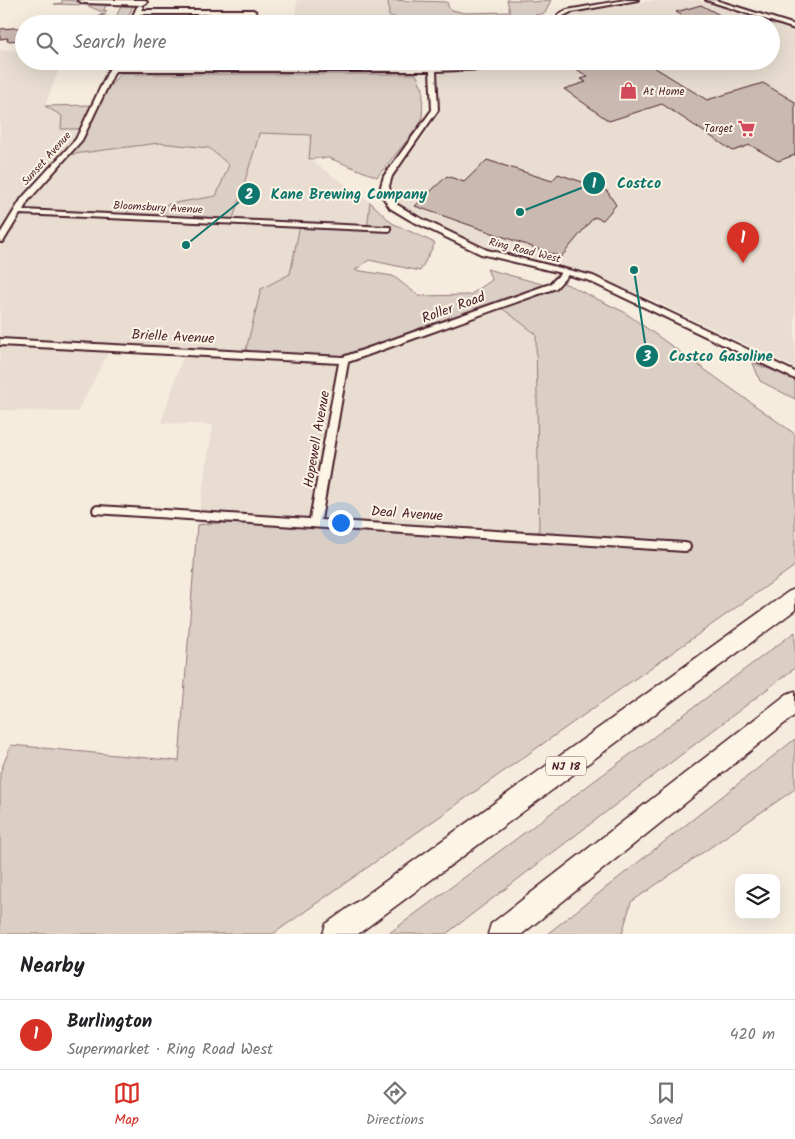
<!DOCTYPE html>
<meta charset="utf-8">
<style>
body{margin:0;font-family:Kalam,sans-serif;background:#f6f6f6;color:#202124}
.controls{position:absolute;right:15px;bottom:15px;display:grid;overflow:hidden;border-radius:10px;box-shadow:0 5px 20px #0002}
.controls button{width:45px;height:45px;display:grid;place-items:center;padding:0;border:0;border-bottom:1px solid #e0e0e0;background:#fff;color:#202124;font:25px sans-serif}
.you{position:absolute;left:340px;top:522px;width:18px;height:18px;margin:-12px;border:4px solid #fff;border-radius:50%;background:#1a73e8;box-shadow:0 0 0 8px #1a73e833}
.badge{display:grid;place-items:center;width:32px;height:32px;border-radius:50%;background:#d93025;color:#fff;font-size:16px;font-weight:700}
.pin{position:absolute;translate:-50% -41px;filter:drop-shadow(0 1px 2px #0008)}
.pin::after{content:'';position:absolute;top:26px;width:18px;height:15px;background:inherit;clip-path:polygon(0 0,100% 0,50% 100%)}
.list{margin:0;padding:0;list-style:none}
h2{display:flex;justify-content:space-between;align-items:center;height:65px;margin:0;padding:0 20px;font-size:21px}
h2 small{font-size:16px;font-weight:400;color:#757577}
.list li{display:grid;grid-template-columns:32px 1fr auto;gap:15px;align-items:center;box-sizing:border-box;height:70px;padding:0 20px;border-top:1px solid #e0e0e0}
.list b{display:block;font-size:19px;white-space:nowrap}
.list p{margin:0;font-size:16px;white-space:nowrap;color:#757577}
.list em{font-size:16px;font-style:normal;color:#757577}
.icon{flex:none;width:28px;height:28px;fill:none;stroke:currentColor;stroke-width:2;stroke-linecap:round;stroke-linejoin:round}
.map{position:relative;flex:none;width:795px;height:934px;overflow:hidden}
.search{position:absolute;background:#fff;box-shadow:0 5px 20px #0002;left:15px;right:15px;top:15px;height:55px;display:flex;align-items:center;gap:12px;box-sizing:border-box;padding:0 18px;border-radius:28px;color:#757577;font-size:19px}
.sheet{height:135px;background:#fff}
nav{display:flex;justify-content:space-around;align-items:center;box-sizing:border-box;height:70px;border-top:1px solid #e0e0e0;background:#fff;font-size:14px;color:#757577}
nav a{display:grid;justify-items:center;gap:2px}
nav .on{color:#d93025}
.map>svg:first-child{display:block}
.built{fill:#e8ddd0}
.green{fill:#dbcec4;stroke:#927678}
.building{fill:#cab9b1;stroke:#4a1f2b}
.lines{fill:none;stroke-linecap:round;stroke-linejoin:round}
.minor-casing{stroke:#4a1f2b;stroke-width:4}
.primary-casing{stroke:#4a1f2b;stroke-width:4}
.motorway-casing{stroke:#4a1f2b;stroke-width:3}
.minor{fill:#fcf5e5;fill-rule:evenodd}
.primary{fill:#fcf5e5;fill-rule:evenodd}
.motorway{fill:#fcf5e5;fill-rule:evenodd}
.labels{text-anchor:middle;stroke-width:4;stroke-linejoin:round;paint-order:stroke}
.far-poi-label{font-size:11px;fill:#4a1f2b;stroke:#fcf5e5;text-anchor:start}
.far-street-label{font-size:11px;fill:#4a1f2b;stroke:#fcf5e5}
.shield{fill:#fcf5e5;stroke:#7f5f63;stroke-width:1}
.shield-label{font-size:12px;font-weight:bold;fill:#4a1f2b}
.street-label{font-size:14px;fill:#4a1f2b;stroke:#fcf5e5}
.leader{fill:none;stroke:#0f766e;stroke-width:2}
.callout-dot{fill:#0f766e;stroke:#fcf5e5;stroke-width:2}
.mark-label{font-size:15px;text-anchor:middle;font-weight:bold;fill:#fff}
.callout-label{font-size:15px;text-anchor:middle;font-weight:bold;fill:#0f766e;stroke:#fcf5e5;stroke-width:4;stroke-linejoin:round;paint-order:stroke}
</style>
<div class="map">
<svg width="795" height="934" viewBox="0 0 795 934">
<rect width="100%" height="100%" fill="#f5ecde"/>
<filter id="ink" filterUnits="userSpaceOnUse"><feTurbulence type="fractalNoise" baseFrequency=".02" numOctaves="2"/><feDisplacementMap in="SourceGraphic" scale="10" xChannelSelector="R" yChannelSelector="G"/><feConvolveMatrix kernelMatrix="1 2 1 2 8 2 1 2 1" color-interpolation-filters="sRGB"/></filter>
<g filter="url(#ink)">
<!-- built -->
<path class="built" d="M297,0h91l1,16 27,6 1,2h-271l5,-5h106l38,-4z
M655,0h43l97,30v338l-151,-72 -75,-28 -81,-19 -71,-33 -18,-12 -6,-8 -2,-10 3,-9 36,-49 10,-17 -2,-39 49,-2 38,-9h246v-37h-210l5,-8 7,-3z
M0,50h24v11h38l-17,45 40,23 -18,26 92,-12 50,5 20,18 -13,30 -88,15 104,11 25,-80 2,-9 53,2 -3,24 61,43 -3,27 -67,-4 -10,49 -29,15 238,17 37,28 3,198 -322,-9 -20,2 16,-100 -52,-2 23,-70 -73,-5 -34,64 -77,-2z
M418,61h67l-17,7 -50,1z"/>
<!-- green -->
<path class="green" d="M62,0l69,4 2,2 -6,13c-9,2 -22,3 -29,-4l8,-1 -5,2 15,2 5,-13 -16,1 -1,4 3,1h-7l-14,-6 -32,-1 8,-1z
M388,0l59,2 2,7 15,4 46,-1 -3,-12h23l2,2 19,-2 -6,13 -51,11h-74l-31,-8z
M120,74h296l7,15 -1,33 -45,55 -48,-19 -20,1 2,-24 -52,-2 -2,9 -25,80 -110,-5 6,-6 88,-15 13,-31 -20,-17 -50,-5 -93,12 19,-26h-24l1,-13 -17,-10 49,-1z
M370,202l22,21 43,20 -15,28 -51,-11 -14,10 38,6 26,20 51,-1 22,-15 -5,-11 62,17 13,-4 62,30 171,122v132l-522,368h-273v-161l11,-28 168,16 18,-236 20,-2 322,9 -3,-198 -37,-28 -147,51 -107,-3 16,-65 29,-15 10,-49 67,4z
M753,363l42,16v20l-35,-18z
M795,632v36l-349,266h-58z
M795,739v50l-164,113 -9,32h-75z"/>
<!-- building -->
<path class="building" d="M701,5l28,15 -13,4h-19l-21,-12z
M13,28h11v12l-17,1 1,-3 -8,1v-10z
M600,61h24l7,4 12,1 6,-2 58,36 56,-17 32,19v53l-17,6 -28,-16 -17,6 -71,-47 -53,17 -45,-32 22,-7 -5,-3 7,-2 -13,-9z
M487,160l65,21 6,-7 40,13 -1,1 10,3 9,14 -13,15 -9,-3 -33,40 -146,-51 32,-30 17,6z"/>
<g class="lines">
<defs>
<path id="minor" d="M625,0h13l-67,12 -8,4 -5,8h-6l7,-10 8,-4z
M706,0h9l80,25v4z
M140,5l3,2 -2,3h112l3,2 -3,2h-113l-5,10h-6l8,-17z
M113,61h6l-3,6h331l69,-6 -31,8 -49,2 2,39 -46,66 -3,10 2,11 5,7 20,12 71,34 106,26 202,96v7l-208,-99 -19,-5 -12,13 -208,74 -27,158 364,23 4,1 1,3 -1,3 -4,1 -591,-38 -1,-3 1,-3 4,-1 212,13 29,-156 -339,-18v-6l343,18 207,-73 11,-11 -80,-19 -71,-34 -20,-12 -7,-11 -2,-11 3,-10 48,-66 -2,-39h-315l-33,69 -54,61 -5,9 364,17h3v4l-370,-17 -17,28h-3v-8l22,-36 54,-59z"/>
<path id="primary" d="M78,0h67l2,2 -5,3 -59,-2z"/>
<path id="motorway" d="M795,589v21l-437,324h-35l3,-10 462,-332z
M795,691v24l-273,219h-34l3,-10 296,-230z"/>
</defs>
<!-- minor casing -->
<use href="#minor" class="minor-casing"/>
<!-- primary casing -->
<use href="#primary" class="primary-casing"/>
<!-- motorway casing -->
<use href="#motorway" class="motorway-casing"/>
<!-- minor -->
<use href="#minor" class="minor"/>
<!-- primary -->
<use href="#primary" class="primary"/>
<!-- motorway -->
<use href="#motorway" class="motorway"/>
</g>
</g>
<!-- icons -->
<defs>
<symbol id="shop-bare" viewBox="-9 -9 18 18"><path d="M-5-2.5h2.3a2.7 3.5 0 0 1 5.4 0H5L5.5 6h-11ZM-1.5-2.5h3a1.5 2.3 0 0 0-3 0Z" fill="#d1495b" stroke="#fcf5e5" stroke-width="2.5" paint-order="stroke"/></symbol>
<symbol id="supermarket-bare" viewBox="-9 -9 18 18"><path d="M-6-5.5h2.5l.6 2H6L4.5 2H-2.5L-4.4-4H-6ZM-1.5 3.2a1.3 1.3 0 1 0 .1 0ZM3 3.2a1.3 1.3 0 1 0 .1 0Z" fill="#d1495b" stroke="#fcf5e5" stroke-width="2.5" paint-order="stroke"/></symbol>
</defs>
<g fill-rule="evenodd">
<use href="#shop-bare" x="616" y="78" width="25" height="25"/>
<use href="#supermarket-bare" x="734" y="116" width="25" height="25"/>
</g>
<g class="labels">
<!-- far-poi labels -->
<g class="far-poi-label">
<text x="643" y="95">At Home</text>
<text x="733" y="132" text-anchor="end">Target</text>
</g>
<!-- far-street labels -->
<g class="far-street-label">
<text transform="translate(46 158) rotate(-48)" y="4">Sunset Avenue</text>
<text transform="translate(158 207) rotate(3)" y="4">Bloomsbury Avenue</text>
<text transform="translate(525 250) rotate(14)" y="4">Ring Road West</text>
</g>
<!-- shield labels -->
<rect class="shield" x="546" y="756.5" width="40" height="19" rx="4"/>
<g class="shield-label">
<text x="566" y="770">NJ 18</text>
</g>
<!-- street labels -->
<g class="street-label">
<text transform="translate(453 307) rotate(-20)" y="5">Roller Road</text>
<text transform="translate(173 336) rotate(3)" y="5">Brielle Avenue</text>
<text transform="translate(316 439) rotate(-80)" y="5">Hopewell Avenue</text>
<text transform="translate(407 513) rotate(4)" y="5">Deal Avenue</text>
</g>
</g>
<!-- callouts -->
<path class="leader" d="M520 212L594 183M186 245L249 194M634 270L647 356"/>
<g class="callout-dot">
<circle cx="520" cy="212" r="5"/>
<circle cx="186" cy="245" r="5"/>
<circle cx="634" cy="270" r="5"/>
<circle cx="594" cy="183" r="12"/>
<circle cx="249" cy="194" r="12"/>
<circle cx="647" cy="356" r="12"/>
</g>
<g class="mark-label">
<text x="594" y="188">1</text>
<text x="249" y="199">2</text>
<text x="647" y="361">3</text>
</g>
<g class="callout-label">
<text x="639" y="188">Costco</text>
<text x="349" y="199">Kane Brewing Company</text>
<text x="721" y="361">Costco Gasoline</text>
</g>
</svg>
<div class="controls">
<button><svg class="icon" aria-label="layers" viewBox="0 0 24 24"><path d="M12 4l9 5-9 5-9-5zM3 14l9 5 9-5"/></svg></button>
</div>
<div class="you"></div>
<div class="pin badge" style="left:743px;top:263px">1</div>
<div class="search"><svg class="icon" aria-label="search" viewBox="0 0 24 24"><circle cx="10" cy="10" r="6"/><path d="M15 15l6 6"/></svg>Search here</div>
</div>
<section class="sheet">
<h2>Nearby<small></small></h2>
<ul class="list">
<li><span class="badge">1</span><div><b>Burlington</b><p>Supermarket · Ring Road West</p></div><em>420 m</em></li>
</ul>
</section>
<nav>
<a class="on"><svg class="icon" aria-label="map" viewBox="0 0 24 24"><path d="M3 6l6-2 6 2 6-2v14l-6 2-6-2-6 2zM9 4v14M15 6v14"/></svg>Map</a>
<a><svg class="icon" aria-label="directions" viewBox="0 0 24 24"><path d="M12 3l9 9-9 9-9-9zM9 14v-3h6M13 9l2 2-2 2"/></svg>Directions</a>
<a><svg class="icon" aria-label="saved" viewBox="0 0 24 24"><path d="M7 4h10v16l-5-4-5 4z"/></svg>Saved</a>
</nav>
